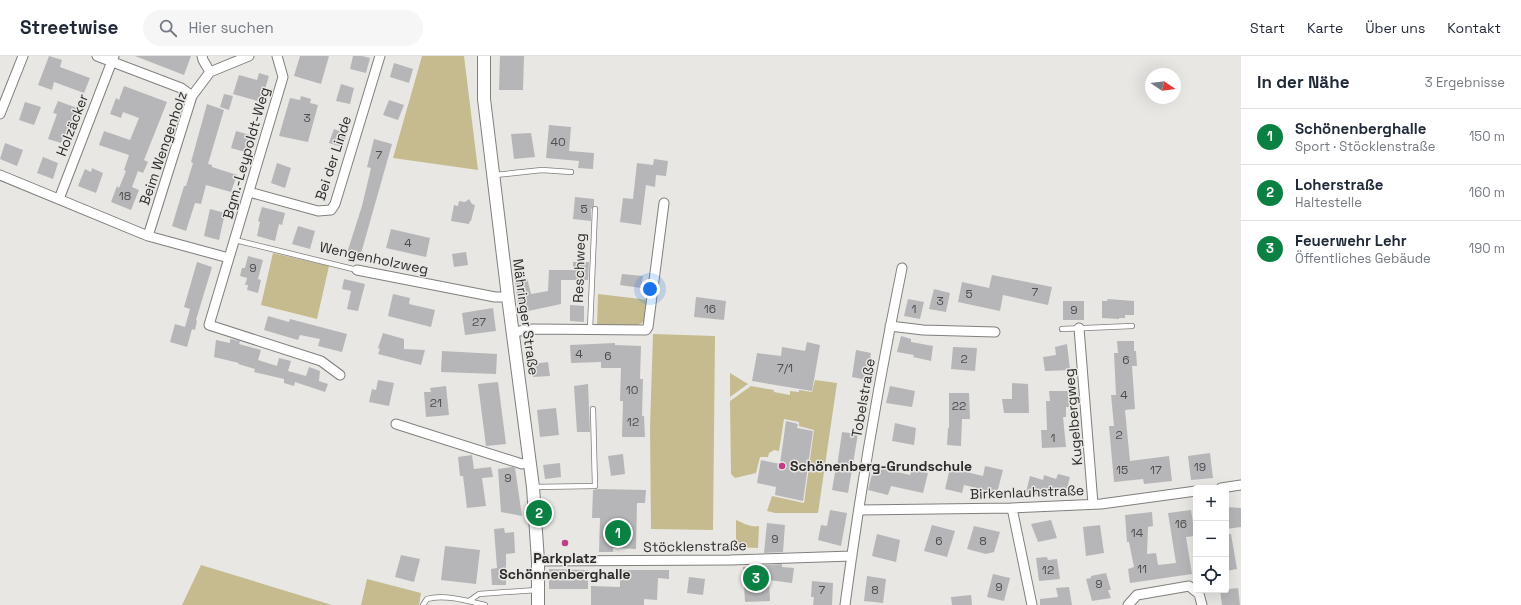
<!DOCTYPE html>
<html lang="de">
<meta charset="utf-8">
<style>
body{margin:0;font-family:"Space Grotesk",sans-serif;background:#f6f6f7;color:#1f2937}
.controls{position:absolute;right:12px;bottom:12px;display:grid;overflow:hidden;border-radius:4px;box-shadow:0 4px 16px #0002}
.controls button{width:36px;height:36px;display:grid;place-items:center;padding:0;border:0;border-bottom:1px solid #e0e1e3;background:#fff;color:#1f2937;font:20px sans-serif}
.compass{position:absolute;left:1145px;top:12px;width:36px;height:36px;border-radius:50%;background:#fff;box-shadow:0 4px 16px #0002;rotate:103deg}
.you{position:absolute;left:650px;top:233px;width:14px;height:14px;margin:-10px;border:3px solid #fff;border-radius:50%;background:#1a73e8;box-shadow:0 0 0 6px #1a73e833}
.badge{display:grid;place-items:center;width:26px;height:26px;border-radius:50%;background:#0b8043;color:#fff;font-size:13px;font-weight:700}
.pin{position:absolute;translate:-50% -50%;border:2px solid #fff;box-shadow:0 1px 4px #0006}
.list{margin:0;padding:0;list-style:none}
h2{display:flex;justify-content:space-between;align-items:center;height:52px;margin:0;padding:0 16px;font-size:17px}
h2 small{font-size:13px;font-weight:400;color:#747a83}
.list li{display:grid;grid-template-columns:26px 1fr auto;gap:12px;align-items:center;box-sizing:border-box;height:56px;padding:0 16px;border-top:1px solid #e0e1e3}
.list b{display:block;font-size:15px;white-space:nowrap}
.list p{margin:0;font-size:13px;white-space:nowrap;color:#747a83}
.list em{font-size:13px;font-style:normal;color:#747a83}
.icon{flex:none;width:22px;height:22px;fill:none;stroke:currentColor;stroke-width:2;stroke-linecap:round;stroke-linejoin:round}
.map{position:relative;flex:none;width:1241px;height:549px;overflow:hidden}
header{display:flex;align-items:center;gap:24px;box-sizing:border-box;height:56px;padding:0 20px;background:#fff;border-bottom:1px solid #e0e1e3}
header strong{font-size:19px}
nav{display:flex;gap:22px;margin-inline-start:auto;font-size:14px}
.search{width:280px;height:36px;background:#f6f6f7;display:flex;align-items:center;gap:10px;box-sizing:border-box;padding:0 14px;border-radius:22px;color:#747a83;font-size:15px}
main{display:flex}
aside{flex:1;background:#fff}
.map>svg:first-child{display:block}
.green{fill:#c6bb8e}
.building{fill:#b6b6b9}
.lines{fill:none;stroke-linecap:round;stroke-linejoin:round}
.lane-casing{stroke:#807f7c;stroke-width:6}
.street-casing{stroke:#807f7c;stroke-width:11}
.secondary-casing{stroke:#807f7c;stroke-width:14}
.lane{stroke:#fff;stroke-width:4.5}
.street{stroke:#fff;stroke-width:9}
.secondary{stroke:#fff;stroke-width:12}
.poi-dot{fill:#c03e85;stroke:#e8e7e4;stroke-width:1.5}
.labels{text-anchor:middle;stroke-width:3;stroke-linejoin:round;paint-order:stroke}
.number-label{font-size:12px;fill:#4f4e4e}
.street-label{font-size:14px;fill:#2d2c2b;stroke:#e8e7e4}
.poi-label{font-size:14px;font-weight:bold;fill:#2d2c2b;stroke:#e8e7e4;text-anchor:start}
</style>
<header>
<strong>Streetwise</strong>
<div class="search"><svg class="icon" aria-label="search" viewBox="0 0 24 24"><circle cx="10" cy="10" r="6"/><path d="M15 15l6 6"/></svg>Hier suchen</div>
<nav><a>Start</a><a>Karte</a><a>Über uns</a><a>Kontakt</a></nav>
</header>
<main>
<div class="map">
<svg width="1241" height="549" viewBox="0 0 1241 549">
<rect width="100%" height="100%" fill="#e8e7e4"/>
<!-- green -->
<path class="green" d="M422,0h42l14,114 -85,-12z
M273,197l56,13 -12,53 -56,-14z
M598,238l51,6 -2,20 -9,5 -41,1z
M653,278l62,2 -2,194 -62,-1 -1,-102z
M730,317l18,11 -18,13z
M815,324l22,3 -19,130h-43l-8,-2 5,-15 32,7 10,-73 -15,-4v-4l-15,-3 -5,32 -5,-1 -5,3 -1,4h-8l-4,16 -21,5 -4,-4 -1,-73 21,-15 23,4v2l16,3v-4l9,1v-2l13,2z
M736,464c7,3 16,8 23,6l-1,22 -22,-1z
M201,509l131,40h-150z
M367,523l54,14 -2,12h-58z"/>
<!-- building -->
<path class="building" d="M49,0l13,4 -2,7 30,11 -6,15 -30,-11 -2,8 -14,-5z
M135,0h56l-7,19z
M300,0h29l-8,28 -27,-8z
M353,0h9l8,2 -4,15 -16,-4z
M500,0h24l-1,34h-24z
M394,7l19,6 -4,14 -19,-6z
M259,17l10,3 -8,26 -28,-8 6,-19 18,5z
M341,28l13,4 -4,16 -14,-3z
M124,30l43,16 -23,58 4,2 -5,11 -5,-2 -6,16 7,3 -8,20 -20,-8 6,-16 2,2 7,-17 -2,-1 5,-15 -30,-10 5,-14 26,9 9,-22 -16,-6 -2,6 -11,-4 6,-16 3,2z
M224,38l9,2 -4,14 -9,-3z
M301,40l10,3 -1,4 8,2 -10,37 -29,-6 11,-38 10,2z
M389,44l15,5 -6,15 -15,-5z
M58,45l19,7 -10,27 -3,-1 -3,9 -13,-4 9,-25 -4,-1z
M25,46l16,5 -7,18 -15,-5z
M207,48l17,6 -16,54 4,1v2l25,8 -6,17 -25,-7 -5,19 -6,-1 -9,28 -14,-5 12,-40h2l7,-23 -2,-1z
M549,69l22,2 -2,24 25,2 -1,16 -15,-1 1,-7 -33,-3z
M334,73l13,5 -5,13 -13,-4z
M236,75l14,4 -5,17 -14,-4z
M531,77l4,24 -21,2 -3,-25z
M374,83l18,5 -32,113 -13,-4 15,-47 9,-38 -4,-1z
M5,87l18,7 -6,16 -17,-7z
M43,101l15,6 -5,16 -16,-6z
M654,103l14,2 -2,15 -10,-1 -1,12 -9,-2 -5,40 -21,-3 3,-24 10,1 4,-36 16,2z
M277,107l14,5 -6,20 -14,-5z
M92,112l11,5 -7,20 -18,-7 7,-17 6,3z
M575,141l19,2v7l-3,3v12l-18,-2z
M469,143l3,5 3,1 -4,16h-1l-1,3 -18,-3 3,-16 4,1 1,-5 6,1z
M262,151l23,6 -3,12 -3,-1 -4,17 -18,-5 3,-14 -2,-1z
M210,153l15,4 -6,27 -15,-4z
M298,170l17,5 -5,18 -18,-5z
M391,173l39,9 -4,19 -40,-9z
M466,196l2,13 -14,2 -2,-13z
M248,200l15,4 -5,19 3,1 -3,13 -11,-3 1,-5h-3l2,-7 -7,-2 2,-8h3z
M197,206l15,5 -16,53 1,1 -2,9 -10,-3 5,-18 -6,-2z
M573,206h16l-1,18h-27v24l-42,9 -4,-32 12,-3 4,16 17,-3 1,-21h24z
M622,218l21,2 -2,12 -21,-3z
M992,219l60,12 -4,18 -45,-10 -3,16 -42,-9 4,-20 27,6z
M344,223l21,5 -7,27 -11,-2 4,-18 -9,-2z
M934,233l16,4 -4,19 -17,-3z
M393,238l17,4 -1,6 26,6 -4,17 -43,-11z
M696,241l30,4 -2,19 -30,-3z
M908,243l16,3 -4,17 -16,-3z
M1108,243l26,2v14h-9v3h-6v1l-17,-1v-17h5z
M1063,245h21v19h-21z
M570,249l14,1v16l-14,-1z
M493,252l3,23 -31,4 -3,-22z
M268,260l21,6 1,-3 57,15 -5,18 -24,-6 2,-7 -20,-4 -2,5 -34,-10z
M175,268l17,5 -5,18 -17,-5z
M383,277l21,6v10l21,1 -4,15 -43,-11 2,-5 -2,-1z
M901,280l10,3v3l22,4 -2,15 -18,-4 1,-2 -17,-3z
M230,283l10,2 -1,3 22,6 -3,10 19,6 2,-8 12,3 -3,10 18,5 3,-9 11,4 -1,10 9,3 -3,8 -30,-10 -1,4 -10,-3v-4l-30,-7 1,-3 -17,-5 1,-1 -25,-6 2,-17 14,3z
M1117,285h17v10h2l1,15h-5l3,43 -10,1 5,51 39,-5 3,25 -28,3 -1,-5 -29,3 -5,-56h5l-3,-31h5l-2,-42h4z
M807,286l13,3 -8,46 -60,-10 5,-28 24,3 1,-9 23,4z
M615,287v2l26,1 -1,33h3l-1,37h2l1,21h-23l1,-36h-3l1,-33h-20v-6l-30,1 -1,-18z
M1067,288l3,26 -25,1 -2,-14 13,-2 -1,-8z
M953,291l24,1 -2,23 -24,-2z
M856,294l15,3 -4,27 -15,-3z
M442,295l55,3 -1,20 -55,-2z
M548,306l2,14 -17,1 -1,-13z
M378,324l16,3 -5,23 -20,-4 3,-13 4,1z
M498,326l8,62 -20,2 -8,-62z
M1012,327l16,1 1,29h-25l-2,-14h10z
M588,328l2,48h-13l-3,-46z
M446,330l3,29 -23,2 -2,-25h7l-1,-4z
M890,330l25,5 -3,16 -26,-4z
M1049,335h20l1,16h-4v10h-3l3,30 -24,1 -1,-18h6l-1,-29h4z
M949,337h20l1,26h-8l-1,27 -14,-1 1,-17h1z
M556,352l3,27 -19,2 -3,-27z
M786,365l12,3 -1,4 16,3 -10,70 -28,-6 1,-8 -19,-4 4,-23 19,4z
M895,367l21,5 -2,17 -22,-4z
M842,376l16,2 -10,59 -16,-3 4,-23h1z
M1210,397l3,25 -22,2 -3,-24z
M623,398l2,20 -14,2 -3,-20z
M472,399l2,14 17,-2 2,10 -11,1 4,28 -19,2 -4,-32h-3l-2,-19z
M560,407l1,14 -16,2 -2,-14z
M874,410l36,9 2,-6 16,4 -5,20 -32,-7 -3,9 -20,-5z
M985,410l18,4 -6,23 -33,-8 -2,8 -17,-4 5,-21 33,8z
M512,411l3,1 7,48 -21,-4 -3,-43z
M1058,418l12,3 -4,15 -12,-3 -1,5 -13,-3 -1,4 -13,-3 4,-16 13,4 1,-5 12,4z
M597,433l49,1 -1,13h-8l-1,46 -23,-1v4h-14l1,-34h-8l1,-28z
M1226,451l15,1v19l-15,2z
M830,454l17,3 -6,33 -23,-6 3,-15 6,1z
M1191,454l4,26 -9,1 6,37 -62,9 -2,-14 6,-2 -5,-25h-2l-2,-27 27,-3 1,14 -5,1 -1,27 9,-1 2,12 18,-2 -8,-50z
M1051,464l6,18 -19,4 -7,-18z
M767,467l18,2 -2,27 -19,1z
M932,469l23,6 -8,26 -23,-6z
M1100,469l4,28 -18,3 -3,-29z
M974,470l26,6 -6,20 -8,2 -19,-5z
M504,472l1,5 9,-1 1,21 -9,1v31h-14l-1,-16 6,-1 -3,-39z
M877,478l23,6 -4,22 -24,-6z
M1226,478h5l6,35 -11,2z
M445,490l35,4 -4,34 -35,-4z
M401,499l19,4 -6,23 -19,-5z
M1047,501l1,3 9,-1 3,20 -21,2 -3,-23z
M782,508v3l12,1 -2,15 -23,-3 1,21 -25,1 -2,-35z
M549,513l39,1v19h-39z
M620,514h49v9l-11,-1 -1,22 -13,-1v6h-53v-19l29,1z
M1106,517l5,17h-3l3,8 -19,3 -6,-22 5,-1v-2z
M993,518l17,4 -6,23 -17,-4z
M867,520l19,3 -3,24 -19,-2z
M689,521l16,2 -2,16 -16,-2z
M812,525l21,2 -1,22h-19l1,-8h-3z
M1069,531l3,18h-32v-6l18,-2 -2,-9z
M1238,532l2,17h-18l-2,-15z
M971,539l1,10h-20l-1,-8z"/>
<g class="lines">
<defs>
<path id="lane" d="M495,119l47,-5 29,2
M235,184l122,30
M590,273l5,-120
M1062,273l70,-3
M534,431l61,-1 -2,-77
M469,545l10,-7 58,-4
M423,549l4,-6c16,-5 42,2 58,6"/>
<path id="street" d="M97,0l84,32 11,8
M202,0l1,4 7,12
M277,0l6,21 -74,248 112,36 19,14
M0,58l23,-58
M0,119l148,61 81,22
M249,136l69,19 13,-1 4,-6 45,-148
M59,143l55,-143
M148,180l44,-140 18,-24 39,-16
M357,214l138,27h13
M890,270l33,4 72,2
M1079,272l14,176
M513,276l20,-3 113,1 2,-3 16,-124
M396,368l126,40 8,-2
M1221,432l20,-3
M1012,452l20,97
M859,454l153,-2 89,-4 95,-13
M538,505l192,-1 122,-4
M845,549c15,-113 34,-225 57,-337
M1128,549l9,-10 52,-9 10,8 3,11"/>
<path id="secondary" d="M484,0v43l24,198 25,190 5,74v44"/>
</defs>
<!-- lane casing -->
<use href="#lane" class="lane-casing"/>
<!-- street casing -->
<use href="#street" class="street-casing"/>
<!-- secondary casing -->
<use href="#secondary" class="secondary-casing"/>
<!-- lane -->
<use href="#lane" class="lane"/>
<!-- street -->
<use href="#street" class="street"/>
<!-- secondary -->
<use href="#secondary" class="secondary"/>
</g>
<!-- markers -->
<g class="poi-dot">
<circle cx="782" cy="410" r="4"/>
<circle cx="565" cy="487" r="4"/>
</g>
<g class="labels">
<!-- number labels -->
<g class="number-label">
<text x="307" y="66">3</text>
<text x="558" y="90">40</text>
<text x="379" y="103">7</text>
<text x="125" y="144">18</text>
<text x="584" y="157">5</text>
<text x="408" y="191">4</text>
<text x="253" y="216">9</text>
<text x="1035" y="240">7</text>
<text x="969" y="242">5</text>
<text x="940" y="249">3</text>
<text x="710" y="257">16</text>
<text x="914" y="257">1</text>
<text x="1074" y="258">9</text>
<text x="479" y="270">27</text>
<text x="579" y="302">4</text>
<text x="608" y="304">6</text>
<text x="964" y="307">2</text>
<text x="1126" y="308">6</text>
<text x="785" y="316">7/1</text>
<text x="632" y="338">10</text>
<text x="1124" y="343">4</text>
<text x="436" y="351">21</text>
<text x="959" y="354">22</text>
<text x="633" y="370">12</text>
<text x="1119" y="383">2</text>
<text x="1053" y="386">1</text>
<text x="1200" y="415">19</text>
<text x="1122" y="418">15</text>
<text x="1156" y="418">17</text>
<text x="508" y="426">9</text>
<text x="1181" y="472">16</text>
<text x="1137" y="481">14</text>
<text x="775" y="487">9</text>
<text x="939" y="489">6</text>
<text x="983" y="489">8</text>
<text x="1142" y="517">11</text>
<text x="1048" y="518">12</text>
<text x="1099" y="532">9</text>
<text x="999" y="535">9</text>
<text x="822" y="538">7</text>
<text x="875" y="538">8</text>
</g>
<!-- street labels -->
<g class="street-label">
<text transform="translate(72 69) rotate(-69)" y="5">Holzäcker</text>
<text transform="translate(163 92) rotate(-71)" y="5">Beim Wengenholz</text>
<text transform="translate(246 97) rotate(-74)" y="5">Bgm.-Leypoldt-Weg</text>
<text transform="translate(333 102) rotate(-72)" y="5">Bei der Linde</text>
<text transform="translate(374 202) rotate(12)" y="5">Wengenholzweg</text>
<text transform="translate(579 212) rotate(-88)" y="5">Reschweg</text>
<text transform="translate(526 261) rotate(82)" y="5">Mähringer Straße</text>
<text transform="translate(863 342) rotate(-80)" y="5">Tobelstraße</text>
<text transform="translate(1073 361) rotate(-95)" y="5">Kugelbergweg</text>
<text transform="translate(1027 436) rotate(-2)" y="5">Birkenlauhstraße</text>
<text transform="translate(695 490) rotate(-1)" y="5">Stöcklenstraße</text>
</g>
<!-- poi labels -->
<g class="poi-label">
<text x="790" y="415">Schönenberg-Grundschule</text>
<text x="565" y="507" text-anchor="middle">Parkplatz<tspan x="565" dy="16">Schönnenberghalle</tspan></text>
</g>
</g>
</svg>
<div class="controls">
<button>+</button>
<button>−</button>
<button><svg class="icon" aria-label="locate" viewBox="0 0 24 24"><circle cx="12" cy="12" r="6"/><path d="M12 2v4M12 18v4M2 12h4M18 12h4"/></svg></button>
</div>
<svg class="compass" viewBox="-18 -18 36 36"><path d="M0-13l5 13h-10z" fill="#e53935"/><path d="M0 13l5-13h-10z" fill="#747a83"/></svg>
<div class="you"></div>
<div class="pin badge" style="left:618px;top:477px">1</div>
<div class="pin badge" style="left:539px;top:457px">2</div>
<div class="pin badge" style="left:756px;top:522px">3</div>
</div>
<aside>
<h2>In der Nähe<small>3 Ergebnisse</small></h2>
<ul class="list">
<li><span class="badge">1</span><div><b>Schönenberghalle</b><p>Sport · Stöcklenstraße</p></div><em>150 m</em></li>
<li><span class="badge">2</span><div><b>Loherstraße</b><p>Haltestelle</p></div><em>160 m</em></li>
<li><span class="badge">3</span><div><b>Feuerwehr Lehr</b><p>Öffentliches Gebäude</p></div><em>190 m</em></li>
</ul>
</aside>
</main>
